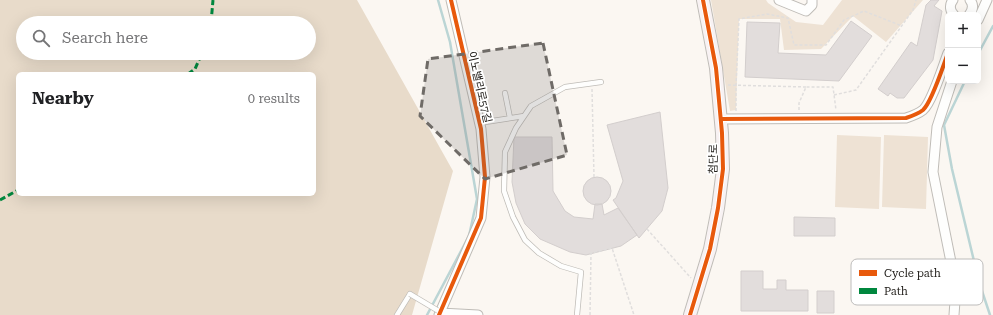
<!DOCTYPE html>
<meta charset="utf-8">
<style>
body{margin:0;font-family:"Roboto Serif","Noto Sans KR",serif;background:#f6f6f6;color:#202124}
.controls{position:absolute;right:12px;top:12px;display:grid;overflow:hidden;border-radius:6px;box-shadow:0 4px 16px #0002}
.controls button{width:36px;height:36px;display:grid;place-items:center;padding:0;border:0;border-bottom:1px solid #e0e0e0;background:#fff;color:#202124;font:20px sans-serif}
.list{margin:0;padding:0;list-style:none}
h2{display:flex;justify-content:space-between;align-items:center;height:52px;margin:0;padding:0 16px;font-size:17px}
h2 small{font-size:13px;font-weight:400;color:#757577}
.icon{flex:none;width:22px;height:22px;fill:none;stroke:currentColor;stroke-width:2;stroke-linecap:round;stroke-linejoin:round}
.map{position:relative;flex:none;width:993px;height:315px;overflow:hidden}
.search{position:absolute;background:#fff;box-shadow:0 4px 16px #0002;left:16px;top:16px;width:300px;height:44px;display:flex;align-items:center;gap:10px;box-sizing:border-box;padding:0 14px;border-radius:22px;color:#757577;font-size:15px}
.panel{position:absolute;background:#fff;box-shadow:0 4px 16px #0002;left:16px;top:72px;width:300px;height:124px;border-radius:6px}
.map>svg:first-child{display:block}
.green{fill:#eee2d4}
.forest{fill:#e8dbca;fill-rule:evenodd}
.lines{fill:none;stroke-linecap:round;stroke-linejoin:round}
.stream{stroke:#bbd5d5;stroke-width:2.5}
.building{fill:#e2dddc;stroke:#d3cecd}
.lane-casing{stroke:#bfbcb7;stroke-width:6}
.street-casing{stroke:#bfbcb7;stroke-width:11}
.secondary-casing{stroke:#bfbcb7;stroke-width:14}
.path{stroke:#e0dedd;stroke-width:1.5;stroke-dasharray:3 2;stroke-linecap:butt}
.lane{stroke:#fefefd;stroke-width:4.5}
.street{stroke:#fefefd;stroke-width:9}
.secondary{stroke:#f8f2f3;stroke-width:12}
.lane-bridge-casing{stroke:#bfbcb7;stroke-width:6;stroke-linecap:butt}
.lane-bridge{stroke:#fefefd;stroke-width:4.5}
.quiet{stroke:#00873e;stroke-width:3;stroke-dasharray:6 3;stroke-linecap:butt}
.cycleway-casing{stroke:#fff;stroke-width:6}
.cycleway{stroke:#e8590c;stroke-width:4}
.marked{fill:#6f6b67;fill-opacity:0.2;stroke:#6f6b67;stroke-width:3;stroke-dasharray:8 5;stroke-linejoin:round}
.labels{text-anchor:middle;stroke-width:3.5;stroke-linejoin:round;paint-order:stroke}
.street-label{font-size:11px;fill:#23201c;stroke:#fff}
.key{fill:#fff;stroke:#bdbcbb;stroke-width:1}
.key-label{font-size:11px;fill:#23201c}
</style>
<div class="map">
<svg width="993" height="315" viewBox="0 0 993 315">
<rect width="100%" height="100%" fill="#fbf7f2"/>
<!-- green -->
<path class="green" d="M711,0h55l2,3 28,19 27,3 19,-25h81l-37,42 -33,-26 -32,33 -37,1 -4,-31h-41l-3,91 -6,1z
M837,135l44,2 -2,72 -44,-2z
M884,135l44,2 -2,72 -44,-2z"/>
<!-- forest -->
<path class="forest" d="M0,0h357l96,171 -41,144h-412zM23,23h286v30h-286zM18,74h296v120h-296z"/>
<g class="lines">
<!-- stream -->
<path class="stream" d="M978,54l15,-28
M965,81l-21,44 8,44 27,113 11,33
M427,315l42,-79 8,-37 -27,-157 -12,-42"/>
</g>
<!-- building -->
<path class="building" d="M931,0h8l-5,6 8,5 -9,49 -29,38h-7l-7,-5 -2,3 -10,-7 33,-47 6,4 9,-41z
M851,21l21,15 -33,45 -94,-4 2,-55 33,1 -2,30 48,2z
M660,112l8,76 -6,23 -23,27 -26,-38 3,-2 7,-17 -16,-56z
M514,137h38l1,54 12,20 9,6 19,2 2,-15h7l2,11 14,-7 19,27 -16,11 -35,9 -16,-3 -30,-13 -15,-15 -9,-21 -4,-21z
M583 191a14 14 0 1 1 28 0a14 14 0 1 1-28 0Z
M794,217l41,1v18h-41z
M741,271h22v18h14v-9h9v10h22v21h-67z
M817,291h17v22h-17z"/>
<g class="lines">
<defs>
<path id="lane" d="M505,93l5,25
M479,123l45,-7
M397,315l13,-21
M577,315l4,-43 -20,-6 -22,-13 -14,-13 -12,-23 -9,-26 1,-39 11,-24 15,-22 34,-19 36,-5"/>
<path id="street" d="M779,0l27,11 6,-6v-5
M953,0c-4,5 -3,11 1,15
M969,15c4,-5 5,-10 1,-15
M978,20l9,-20
M952,81l-15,46 -4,45 23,115 -2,28
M721,119l185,-1c6,-2 12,-4 17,-8 9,-8 20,-44 25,-57
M440,313l38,2
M439,315l42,-97 4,-41 -4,-48 -30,-129"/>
<path id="secondary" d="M690,315l20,-66 8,-41 5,-39 -1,-36 -6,-65 -13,-68"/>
</defs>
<!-- lane casing -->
<use href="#lane" class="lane-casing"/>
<!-- street casing -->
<use href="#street" class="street-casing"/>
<!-- secondary casing -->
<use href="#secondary" class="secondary-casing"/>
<!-- path -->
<path class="path" d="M728,85l78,2
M592,89l2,88
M834,95l22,-5 57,-80 3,-10
M799,110v-7l7,-16h27l3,23
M736,111v-26l3,-66 28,-5 21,4 6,27h32l18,-25 20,-9 38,15
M647,229l44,49
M590,315l1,-62 21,-5 22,67"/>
<!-- lane -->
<use href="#lane" class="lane"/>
<!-- street -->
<use href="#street" class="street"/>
<!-- secondary -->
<use href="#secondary" class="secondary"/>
<defs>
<path id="lane-bridge" d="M410,294l32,19"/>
</defs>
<!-- lane-bridge casing -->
<use href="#lane-bridge" class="lane-bridge-casing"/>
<!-- lane-bridge -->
<use href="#lane-bridge" class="lane-bridge"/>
<!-- quiet -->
<path class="quiet" d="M211,23l2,-23
M188,74l7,-5 7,-16
M0,200l18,-10"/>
<defs>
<path id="cycleway" d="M721,119l185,-1c6,-2 12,-4 17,-8 9,-8 20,-44 25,-57
M439,315l42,-97 4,-41 -4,-48 -30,-129
M690,315l20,-66 8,-41 5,-39 -1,-36 -6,-65 -13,-68"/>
</defs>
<!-- cycleway casing -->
<use href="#cycleway" class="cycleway-casing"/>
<!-- cycleway -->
<use href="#cycleway" class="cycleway"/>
</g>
<!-- marked area -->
<path class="marked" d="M543,43l24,112 -82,24 -65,-63 8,-57z"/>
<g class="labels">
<!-- street labels -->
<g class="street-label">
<text transform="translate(480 87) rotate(77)" y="4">이노밸리로57길</text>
<text transform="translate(713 159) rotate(-89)" y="4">첨단로</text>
</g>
</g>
<!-- legend -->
<rect x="851" y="259" width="132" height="46" rx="6" class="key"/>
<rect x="859" y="270" width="18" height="6" fill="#e8590c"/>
<rect x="859" y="288" width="18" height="6" fill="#00873e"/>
<g class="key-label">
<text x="884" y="277">Cycle path</text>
<text x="884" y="295">Path</text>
</g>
</svg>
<div class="controls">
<button>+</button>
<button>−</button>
</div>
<div class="search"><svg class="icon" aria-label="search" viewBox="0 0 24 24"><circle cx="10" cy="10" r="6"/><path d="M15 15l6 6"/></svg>Search here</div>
<section class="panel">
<h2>Nearby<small>0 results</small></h2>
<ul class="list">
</ul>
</section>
</div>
